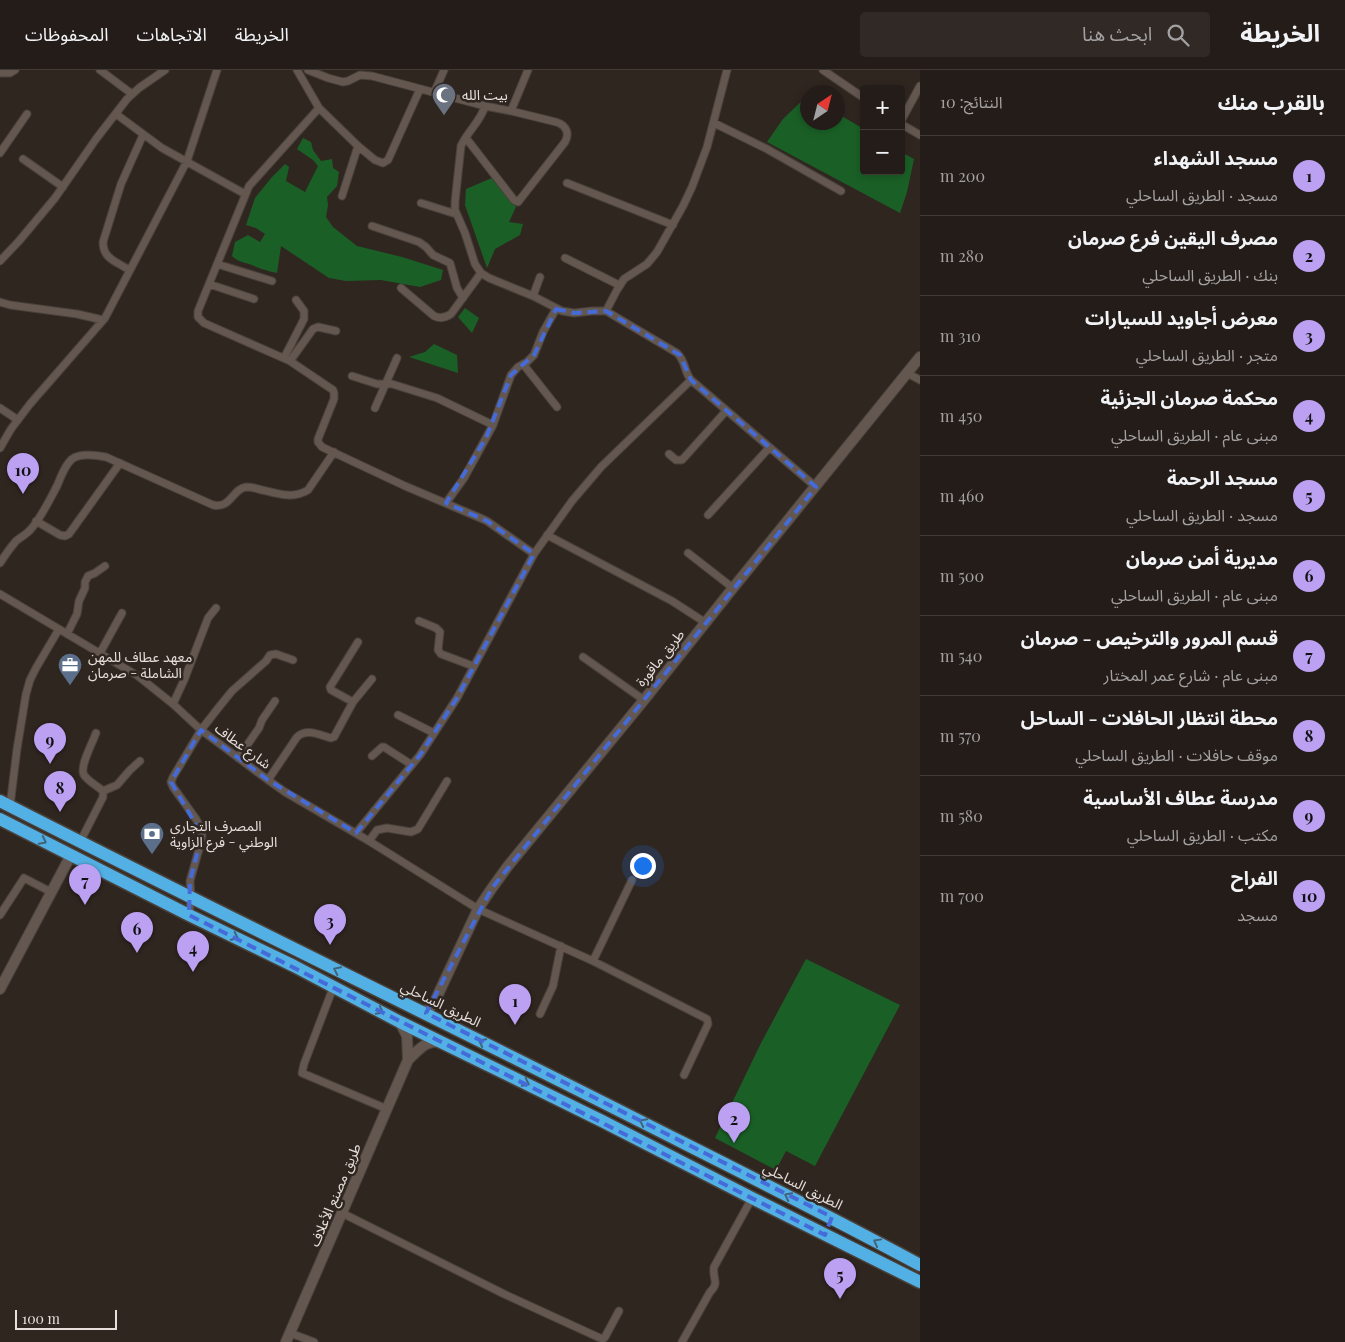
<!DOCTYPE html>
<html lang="ar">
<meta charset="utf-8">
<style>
body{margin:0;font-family:"Playfair Display","Noto Sans Arabic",serif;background:#302925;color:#f1f3f6;direction:rtl}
.controls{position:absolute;right:15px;top:15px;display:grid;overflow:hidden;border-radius:5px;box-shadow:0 2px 8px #0003}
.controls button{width:45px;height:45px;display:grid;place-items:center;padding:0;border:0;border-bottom:1px solid #413a37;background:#241c18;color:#f1f3f6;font:25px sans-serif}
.compass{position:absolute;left:800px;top:15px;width:45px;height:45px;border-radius:50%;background:#241c18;box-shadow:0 2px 8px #0003;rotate:35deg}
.scale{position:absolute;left:15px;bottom:12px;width:102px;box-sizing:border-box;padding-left:5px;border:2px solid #e6dfdb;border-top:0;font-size:14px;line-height:18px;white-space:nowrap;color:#e6dfdb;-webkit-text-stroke:4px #302620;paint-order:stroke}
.you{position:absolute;left:642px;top:795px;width:18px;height:18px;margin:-12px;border:4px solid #fff;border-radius:50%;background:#1a73e8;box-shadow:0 0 0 8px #1a73e833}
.badge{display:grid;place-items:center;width:32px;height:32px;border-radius:50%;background:#bca0f2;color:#111;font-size:16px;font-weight:700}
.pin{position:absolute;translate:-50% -41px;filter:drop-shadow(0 1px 2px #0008)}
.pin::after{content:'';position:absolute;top:26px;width:18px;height:15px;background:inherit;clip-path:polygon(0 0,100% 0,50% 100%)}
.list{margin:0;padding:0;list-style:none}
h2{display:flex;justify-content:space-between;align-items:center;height:65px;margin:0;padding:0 20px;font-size:21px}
h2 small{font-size:16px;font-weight:400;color:#a3a1a2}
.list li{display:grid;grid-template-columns:32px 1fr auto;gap:15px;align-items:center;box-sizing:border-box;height:80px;padding:0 20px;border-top:1px solid #413a37}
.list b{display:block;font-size:19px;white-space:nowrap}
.list p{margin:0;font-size:16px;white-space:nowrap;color:#a3a1a2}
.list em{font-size:16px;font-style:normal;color:#a3a1a2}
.icon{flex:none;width:28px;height:28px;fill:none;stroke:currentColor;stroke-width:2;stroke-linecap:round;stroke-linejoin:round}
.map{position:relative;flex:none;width:920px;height:1272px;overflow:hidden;direction:ltr}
header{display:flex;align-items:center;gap:30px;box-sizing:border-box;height:70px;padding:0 25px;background:#241c18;border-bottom:1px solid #413a37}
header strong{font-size:24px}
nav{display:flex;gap:28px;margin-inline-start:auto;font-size:18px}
.search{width:350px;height:45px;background:#302925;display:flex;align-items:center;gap:12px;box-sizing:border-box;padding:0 18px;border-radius:5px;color:#a3a1a2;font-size:19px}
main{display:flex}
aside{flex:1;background:#241c18}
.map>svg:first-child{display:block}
.green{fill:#1a6026}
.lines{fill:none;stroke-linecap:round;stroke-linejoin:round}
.street-casing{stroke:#49413b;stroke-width:9}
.secondary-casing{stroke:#49413b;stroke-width:12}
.highway-casing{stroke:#49413b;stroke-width:15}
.street{stroke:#635750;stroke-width:7}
.secondary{stroke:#635750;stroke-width:10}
.highway{stroke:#53b0e5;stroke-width:12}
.oneway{stroke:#406479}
.marked{fill:none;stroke:#456bd9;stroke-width:4;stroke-dasharray:10 6;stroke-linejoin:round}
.labels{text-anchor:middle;stroke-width:5;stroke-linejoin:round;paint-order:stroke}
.poi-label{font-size:14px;fill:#e6dfdb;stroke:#302620;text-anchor:start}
.street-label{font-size:14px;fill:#e6dfdb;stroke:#302620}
</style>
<header>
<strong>الخريطة</strong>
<div class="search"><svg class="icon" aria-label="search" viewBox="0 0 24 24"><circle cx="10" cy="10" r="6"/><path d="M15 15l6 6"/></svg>ابحث هنا</div>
<nav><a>الخريطة</a><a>الاتجاهات</a><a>المحفوظات</a></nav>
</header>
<main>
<aside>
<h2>بالقرب منك<small>النتائج: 10</small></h2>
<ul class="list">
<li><span class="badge">1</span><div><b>مسجد الشهداء</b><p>مسجد · الطريق الساحلي</p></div><em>200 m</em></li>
<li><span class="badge">2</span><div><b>مصرف اليقين فرع صرمان</b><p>بنك · الطريق الساحلي</p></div><em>280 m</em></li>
<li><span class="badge">3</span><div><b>معرض أجاويد للسيارات</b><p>متجر · الطريق الساحلي</p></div><em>310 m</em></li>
<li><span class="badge">4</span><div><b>محكمة صرمان الجزئية</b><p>مبنى عام · الطريق الساحلي</p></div><em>450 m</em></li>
<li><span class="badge">5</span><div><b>مسجد الرحمة</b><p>مسجد · الطريق الساحلي</p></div><em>460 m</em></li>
<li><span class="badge">6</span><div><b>مديرية أمن صرمان</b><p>مبنى عام · الطريق الساحلي</p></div><em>500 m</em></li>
<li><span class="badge">7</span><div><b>قسم المرور والترخيص - صرمان</b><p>مبنى عام · شارع عمر المختار</p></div><em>540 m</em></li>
<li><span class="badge">8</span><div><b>محطة انتظار الحافلات - الساحل</b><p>موقف حافلات · الطريق الساحلي</p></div><em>570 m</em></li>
<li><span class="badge">9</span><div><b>مدرسة عطاف الأساسية</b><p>مكتب · الطريق الساحلي</p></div><em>580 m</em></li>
<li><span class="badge">10</span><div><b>الفراح</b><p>مسجد</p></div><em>700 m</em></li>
</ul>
</aside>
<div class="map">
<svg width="920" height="1272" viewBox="0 0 920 1272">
<rect width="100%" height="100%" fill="#302620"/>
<!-- green -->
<path class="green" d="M807,26l1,26h30v-8l26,15v42h37v-19l13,7 -7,33 -7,21 -133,-71 16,-23z
M303,68l8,4 2,8 8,11 11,-2 1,9 6,4 -2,14 -10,11 1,8 -2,12 7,10 24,19 45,11 41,13 -2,10 -21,7 -39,-7 -35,1 -17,-3 -48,-32 -4,27c-9,-2 -17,-4 -25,-8 -8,-3 -14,-3 -20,-9l3,-14 13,-7 12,7 5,-8 -9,-6 -10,-3 9,-27 17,-21 13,-13 4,3 -3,14 19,11 13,-26 -5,-6 -16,-11z
M492,108l24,29 -7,15 14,2 -3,11 -25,14 -8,19 -22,-63 1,-16z
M465,238l14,10 -7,15 -14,-16z
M434,274l23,11 1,18 -49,-16 16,-5z
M806,889l94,46 -85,161 -29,-15 -10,19 -61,-32 46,-95z"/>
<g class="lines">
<defs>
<path id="street" d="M100,0l32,24
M297,0l22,38 39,38 17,14 8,3 5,-3 32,-71
M308,0l20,8 15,4 5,-1 12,-6 12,1 113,30 26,5 45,11c10,3 14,11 9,20l-47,60 -4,-2 -48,-62
M823,0l41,28
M0,3h10l5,-3
M434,23l10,-23
M485,36c-4,15 -18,26 -24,40l-6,56v8l10,23 10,31 6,9 8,5 44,18 29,15 12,2 18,-2h14l71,42c9,8 7,19 14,27l125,107
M319,38l-70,78 -51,125v6l6,6 86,38 43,29 1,3v6l-16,40v3l4,5 83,39 73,31 9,4 47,33
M511,41l17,-41
M116,44l46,34 83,46
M901,51l19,-35
M714,53l53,26 74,42
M901,54l19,11
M0,83l27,-39
M23,89l40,28
M567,113l106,42
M342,126l16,-50
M421,133l35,11
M372,156l47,16 7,5 7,8 17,8 7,25 6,10
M565,188l54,27
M0,191l19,-20 36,-43 41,-59 31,-40 12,-11 26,-18
M217,194l55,17
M129,200c-13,-9 -26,-11 -26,-28l18,-58 22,-49
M209,214l45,15
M401,218l33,28c6,3 11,2 17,-2l30,-41
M533,226l7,-19
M0,232l10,3 67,9 26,6
M606,241l11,-21 7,-11 23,-15 10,-12 26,-46 9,-19 15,-40 20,-77
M284,288l20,-39v-8l-8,-11
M290,291l23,-32 5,-2 18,4
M523,294l34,43
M907,303l13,7
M352,306l25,8h15l45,14 56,27
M0,338l18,12
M375,338l22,-50
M0,378l11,-19 19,-25 75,-86 82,-157 30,-91
M669,384l7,6h6l44,-49
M446,433l18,-25 22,-40 7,-13 18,-50 7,-8 9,-5 7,-7 9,-23 13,-23
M708,445l61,-67
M36,451l24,14 5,1 4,-2 51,-71
M547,465l125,66 34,22
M688,483l45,35
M0,493c5,-8 10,-15 16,-22 5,-4 11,-7 15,-12 10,-11 19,-30 26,-43 4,-9 7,-20 15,-27 8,-6 24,-4 34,-2l107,48c18,4 19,-16 33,-18 4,0 9,1 12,2 18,4 34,11 50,1l26,-38
M0,524l138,82 35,28 28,26 67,50 17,12 84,49 109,68 115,52 114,58 1,5 -24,51
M419,551l17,7 4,4 -2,18 3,4 32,12
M67,564l10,-20 2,-13 6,-13v-6l3,-6 7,-3 10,-7
M100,583l22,-40
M583,587l61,43
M353,632l-22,-12 -1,-3 28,-45
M173,634l12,-26 23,-60 8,-10
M398,645l36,18
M372,686l10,-9h2l28,18
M238,688l21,-30 3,-8 13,-19
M268,710l29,-43c10,-9 22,-2 34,1l3,-1 19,-35 19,-23
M103,721l14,-6 13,-15 10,-9
M10,736l7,-57 9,-55 4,-14 6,-12 23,-39
M356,763l64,-78 37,-57 77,-144 38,-53 29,-34 90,-87
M369,771l8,-11 10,-2 24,4 7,-3 29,-48
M80,772l23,-45v-6c-6,-5 -15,-10 -19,-16 -5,-8 9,-33 12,-42
M0,845l24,-37 27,14
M189,845l2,-17 -1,-17 11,-39 1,-7 -2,-8 -4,-8 -23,-32 -2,-5 2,-5 28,-47 18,-23 13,-16 34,-30 4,-6 6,-1 17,6
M593,891l39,-81
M333,918l-29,76 -2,9 85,36
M540,944l13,-28 8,-40
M342,1143l162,81 96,44 3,1 2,-2 14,-26
M290,1263l24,9
M682,1272l28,-50c10,-9 2,-14 4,-25l38,-69"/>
<path id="secondary" d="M0,919l71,-134
M422,941l6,-1 7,-9 43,-92 14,-21 16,-22 136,-166 89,-112 187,-231
M400,952l7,14 1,24
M286,1272l122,-282c11,-10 17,-20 33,-18"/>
<path id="highway" d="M0,731c209,107 420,209 630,315 97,49 194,97 290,149
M0,749l189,96 105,51 106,56 202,99 150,77 168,84"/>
</defs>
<!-- street casing -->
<use href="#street" class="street-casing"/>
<!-- secondary casing -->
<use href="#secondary" class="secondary-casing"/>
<!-- highway casing -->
<use href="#highway" class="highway-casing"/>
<!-- street -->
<use href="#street" class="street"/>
<!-- secondary -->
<use href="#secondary" class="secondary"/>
<!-- highway -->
<use href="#highway" class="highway"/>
</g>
<!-- one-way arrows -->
<defs><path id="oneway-chevron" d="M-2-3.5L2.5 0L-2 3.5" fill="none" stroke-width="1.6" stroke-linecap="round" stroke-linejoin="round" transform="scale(1.25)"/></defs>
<g class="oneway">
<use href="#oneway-chevron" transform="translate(43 771) rotate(27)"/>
<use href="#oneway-chevron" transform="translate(235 867) rotate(26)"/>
<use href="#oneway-chevron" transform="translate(337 900) rotate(-154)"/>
<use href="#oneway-chevron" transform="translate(380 941) rotate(28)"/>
<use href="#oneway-chevron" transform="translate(482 972) rotate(-153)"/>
<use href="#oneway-chevron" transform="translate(526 1013) rotate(26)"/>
<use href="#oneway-chevron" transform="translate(643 1052) rotate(-153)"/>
<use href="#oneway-chevron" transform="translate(788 1126) rotate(-153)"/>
<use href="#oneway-chevron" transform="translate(877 1172) rotate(-151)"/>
</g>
<!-- marked area -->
<path class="marked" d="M556,239l18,4 32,-2 74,44 11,25 125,107 -324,401 -66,125 406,204 -7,18 -636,-320 1,-34 12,-46 -31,-53 30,-52 67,50 88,53 64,-78 37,-57 77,-144 -47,-33 -41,-18 40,-65 25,-63 23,-20z"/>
<!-- icons -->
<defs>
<symbol id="mosque-pin" viewBox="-11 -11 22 30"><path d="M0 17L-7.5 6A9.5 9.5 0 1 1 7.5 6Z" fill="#6b7280" stroke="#302620"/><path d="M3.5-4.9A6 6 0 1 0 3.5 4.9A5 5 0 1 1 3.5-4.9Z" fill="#fff"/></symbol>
<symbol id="office-pin" viewBox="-11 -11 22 30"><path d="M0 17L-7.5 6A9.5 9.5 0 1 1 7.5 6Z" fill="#5c6f8a" stroke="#302620"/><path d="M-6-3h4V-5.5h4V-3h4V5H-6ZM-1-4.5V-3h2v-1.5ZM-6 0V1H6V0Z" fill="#fff"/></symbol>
<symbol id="bank-pin" viewBox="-11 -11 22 30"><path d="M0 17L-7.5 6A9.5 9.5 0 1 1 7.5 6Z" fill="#5c6f8a" stroke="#302620"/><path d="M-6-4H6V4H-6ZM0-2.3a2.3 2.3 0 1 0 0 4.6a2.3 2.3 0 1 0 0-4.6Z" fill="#fff"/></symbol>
</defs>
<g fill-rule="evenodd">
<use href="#mosque-pin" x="430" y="11" width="28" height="38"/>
<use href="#office-pin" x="56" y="581" width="28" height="38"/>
<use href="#bank-pin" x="138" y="750" width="28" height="38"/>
</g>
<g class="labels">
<!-- poi labels -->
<g class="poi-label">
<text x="462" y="30">بيت الله</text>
<text x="88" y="592">معهد عطاف للمهن<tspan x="88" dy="16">الشاملة - صرمان</tspan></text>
<text x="170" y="761">المصرف التجاري<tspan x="170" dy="16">الوطني - فرع الزاوية</tspan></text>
</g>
<!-- street labels -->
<g class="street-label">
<text transform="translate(660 588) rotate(-51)" y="5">طريق ماقورة</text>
<text transform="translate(243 676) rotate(37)" y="5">شارع عطاف</text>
<text transform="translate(441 934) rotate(26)" y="5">الطريق الساحلي</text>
<text transform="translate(803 1116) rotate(27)" y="5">الطريق الساحلي</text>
<text transform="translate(335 1125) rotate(-67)" y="5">طريق مصنع الأعلاف</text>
</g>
</g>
</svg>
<div class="controls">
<button>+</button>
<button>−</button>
</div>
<svg class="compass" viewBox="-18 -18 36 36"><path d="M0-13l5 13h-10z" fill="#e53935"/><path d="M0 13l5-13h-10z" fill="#a3a1a2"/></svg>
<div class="scale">100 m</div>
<div class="you"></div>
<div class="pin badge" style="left:515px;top:955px">1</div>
<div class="pin badge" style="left:734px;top:1073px">2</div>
<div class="pin badge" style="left:330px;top:875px">3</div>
<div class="pin badge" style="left:193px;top:902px">4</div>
<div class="pin badge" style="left:840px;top:1229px">5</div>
<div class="pin badge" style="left:137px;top:883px">6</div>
<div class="pin badge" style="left:85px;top:835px">7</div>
<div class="pin badge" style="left:60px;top:742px">8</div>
<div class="pin badge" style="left:50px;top:694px">9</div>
<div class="pin badge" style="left:23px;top:424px">10</div>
</div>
</main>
